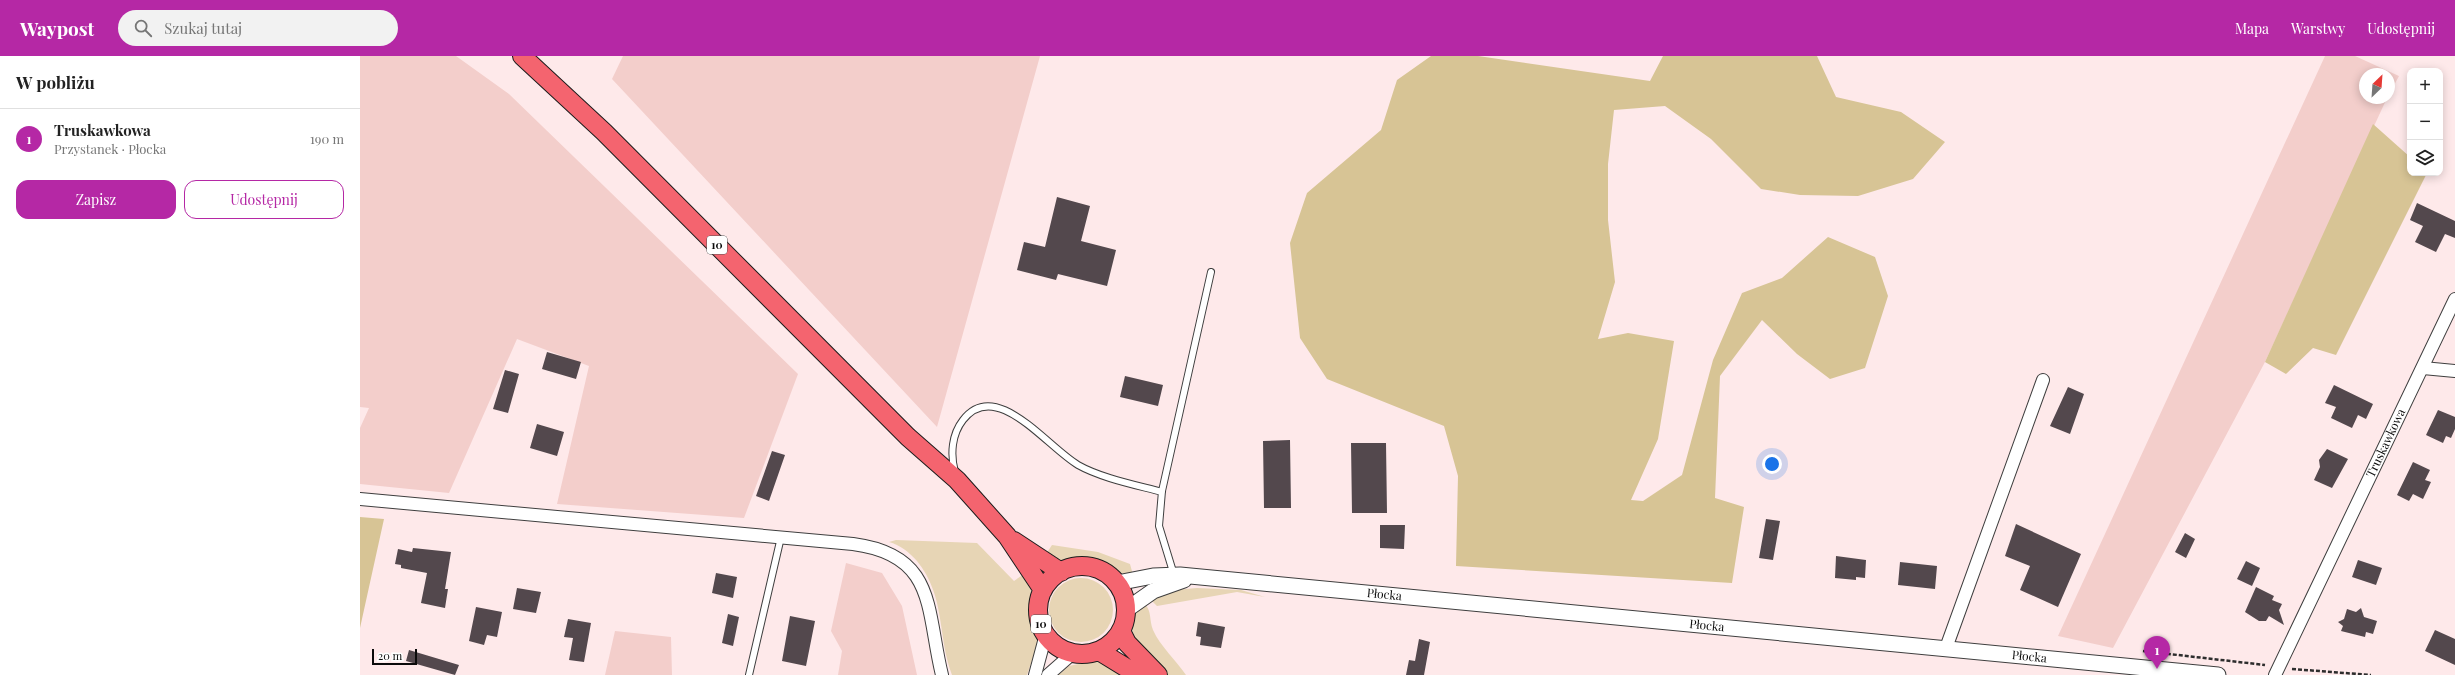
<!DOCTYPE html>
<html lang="pl">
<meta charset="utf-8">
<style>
body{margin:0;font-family:"Playfair Display",serif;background:#f2f2f2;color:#222}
.controls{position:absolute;right:12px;top:12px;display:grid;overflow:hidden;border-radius:8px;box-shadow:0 2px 10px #0003}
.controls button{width:36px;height:36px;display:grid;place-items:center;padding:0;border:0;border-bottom:1px solid #e0e0e0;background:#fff;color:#222;font:20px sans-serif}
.compass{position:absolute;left:1999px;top:12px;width:36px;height:36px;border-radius:50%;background:#fff;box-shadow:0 2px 10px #0003;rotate:25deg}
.scale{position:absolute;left:12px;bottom:10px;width:45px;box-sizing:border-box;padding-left:4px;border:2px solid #0b0b0b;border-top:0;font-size:11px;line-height:14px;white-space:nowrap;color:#0b0b0b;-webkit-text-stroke:3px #fff;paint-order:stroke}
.you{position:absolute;left:1412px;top:408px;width:14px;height:14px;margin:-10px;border:3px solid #fff;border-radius:50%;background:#1a73e8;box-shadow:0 0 0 6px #1a73e833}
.badge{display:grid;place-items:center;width:26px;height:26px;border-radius:50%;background:#b528a5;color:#fff;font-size:13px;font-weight:700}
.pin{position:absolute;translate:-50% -33px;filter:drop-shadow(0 1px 2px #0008)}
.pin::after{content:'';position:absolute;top:21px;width:14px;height:12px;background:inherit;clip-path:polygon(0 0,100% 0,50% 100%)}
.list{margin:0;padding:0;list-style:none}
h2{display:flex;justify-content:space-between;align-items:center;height:52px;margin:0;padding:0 16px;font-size:17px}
h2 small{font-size:13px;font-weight:400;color:#767676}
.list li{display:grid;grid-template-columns:26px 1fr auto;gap:12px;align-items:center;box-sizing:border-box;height:60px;padding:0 16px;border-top:1px solid #e0e0e0}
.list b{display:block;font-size:15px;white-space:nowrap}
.list p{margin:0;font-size:13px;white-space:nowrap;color:#767676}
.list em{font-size:13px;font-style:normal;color:#767676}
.actions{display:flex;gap:8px;padding:12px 16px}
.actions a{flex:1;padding:9px 0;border:1px solid #b528a5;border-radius:12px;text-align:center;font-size:14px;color:#b528a5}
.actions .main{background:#b528a5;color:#fff}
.icon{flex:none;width:22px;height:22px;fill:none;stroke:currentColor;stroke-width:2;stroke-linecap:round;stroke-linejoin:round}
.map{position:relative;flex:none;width:2095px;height:619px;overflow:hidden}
header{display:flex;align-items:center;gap:24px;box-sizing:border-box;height:56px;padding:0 20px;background:#b528a5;color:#fff}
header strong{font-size:19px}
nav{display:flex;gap:22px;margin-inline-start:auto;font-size:14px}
.search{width:280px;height:36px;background:#f2f2f2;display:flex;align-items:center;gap:10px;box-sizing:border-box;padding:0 14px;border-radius:22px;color:#767676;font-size:15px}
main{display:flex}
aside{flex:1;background:#fff}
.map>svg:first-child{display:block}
.farmland{fill:#f3cecb}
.green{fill:#e7d5b5}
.forest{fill:#d7c495}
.building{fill:#53484d}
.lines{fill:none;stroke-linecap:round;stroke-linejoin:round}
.service-casing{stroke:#3e3e3e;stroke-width:8}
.minor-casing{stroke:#3e3e3e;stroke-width:14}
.tertiary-casing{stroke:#3e3e3e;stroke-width:17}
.primary-casing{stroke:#1c1c1c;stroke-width:20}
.path{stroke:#2d2d2d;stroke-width:2.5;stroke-dasharray:4 2;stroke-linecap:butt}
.service{stroke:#fff;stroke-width:6}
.minor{stroke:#fff;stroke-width:12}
.tertiary{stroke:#fff;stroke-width:15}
.primary{stroke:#f4646f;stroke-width:18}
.labels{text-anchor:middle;stroke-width:4;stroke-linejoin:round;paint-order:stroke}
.shield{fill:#fff;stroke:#545454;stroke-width:1}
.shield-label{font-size:11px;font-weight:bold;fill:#0b0b0b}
.street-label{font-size:12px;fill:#0b0b0b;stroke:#fff}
</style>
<header>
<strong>Waypost</strong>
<div class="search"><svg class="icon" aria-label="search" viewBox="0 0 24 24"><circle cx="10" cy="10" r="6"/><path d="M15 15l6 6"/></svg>Szukaj tutaj</div>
<nav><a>Mapa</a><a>Warstwy</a><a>Udostępnij</a></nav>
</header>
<main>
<aside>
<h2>W pobliżu<small></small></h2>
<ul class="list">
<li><span class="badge">1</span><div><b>Truskawkowa</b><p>Przystanek · Płocka</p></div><em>190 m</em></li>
</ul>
<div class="actions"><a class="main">Zapisz</a><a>Udostępnij</a></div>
</aside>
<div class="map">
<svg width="2095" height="619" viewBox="0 0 2095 619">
<rect width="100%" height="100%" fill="#fee9ea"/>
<!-- farmland -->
<path class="farmland" d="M0,0h96l53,38 289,280 -54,144 -187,-14 32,-138 -72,-27 -68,154 -89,-9v-56l9,-20 -9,-1z
M263,0h417l-103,371 -325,-348z
M1965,0h30l44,20 -10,19v-21h-24v24h22l-122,264 -152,286 -55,-12z
M486,507l36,10 20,33 15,69h-79l4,-24 -11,-20z
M255,575l56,6 1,38h-67z"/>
<!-- green -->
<path class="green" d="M536,484l81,3 37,38 10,-7 7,15 -1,28 8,26 -11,32h-75c-15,-40 -6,-78 -35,-114 -8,-9 -17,-16 -28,-19z
M692,489l46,7 32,12 3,11 -13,-2 -28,-13h-31l-15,-6z
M689 554a32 32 0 1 1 64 0a32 32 0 1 1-64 0Z
M837,532l44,2 24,7 -28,-5 -80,14 -6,-6 23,-10z
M785,548c7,8 4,16 8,26 7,16 23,30 33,45h-20c-17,-19 -54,-49 -21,-71z
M732,605h10l27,14h-71l11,-9z"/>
<!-- forest -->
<path class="forest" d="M1071,0h47l172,25 13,-25h154l19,41 65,15 44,30 -32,37 -55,17 -58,-1 -39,-6 -50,-50 -46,-33 -51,4 -6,54v56l7,62 -17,57 30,-6 46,8 -16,98 -27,61 12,1 39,-26 31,-115 29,-67 40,-15 46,-41 47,20 13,39 -23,72 -35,11 -33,-25 -35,-34 -42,56 -5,122 29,9 -12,76 -276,-17 2,-90 -14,-50 -117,-47 -27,-41 -10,-95 17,-50 74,-63 16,-50z
M2013,68l37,33v16h17l-91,182 -23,-7 -27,26 -21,-12z
M0,461l24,2 -24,109z"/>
<!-- building -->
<path class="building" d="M697,141l33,9 -9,35 35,9 -9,36 -49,-12 -2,6 -39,-10 7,-28 21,5z
M2057,147l38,18v17l-10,-4 -9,18 -21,-10 8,-16 -13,-6z
M187,296l34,10 -5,17 -34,-10z
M145,314l14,4 -11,39 -15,-4z
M765,320l38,9 -5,21 -38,-9z
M1974,329l39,19 -7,15 -8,-4 -6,13 -21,-10 5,-11 -11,-4z
M1708,331l16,7 -14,40 -20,-8z
M2078,354l17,7v12l-4,9 -5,-2 -3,7 -17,-8z
M177,368l27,8 -7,24 -27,-8z
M930,384l1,68h-27l-1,-67z
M991,387h35l1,70h-35z
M1967,393l21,10 -16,29 -18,-8 6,-13 -1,-7z
M412,395l13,4 -16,46 -13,-5z
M2053,406l17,8 -5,10 6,2 -8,17 -10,-5 -4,7 -12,-6z
M1406,463l14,2 -7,39 -14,-2z
M1656,468l65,30 -23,53 -38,-17 10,-24 -25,-10z
M1020,469h25l-1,24 -24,-1z
M1825,477l10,6 -9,19 -11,-6z
M53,492l38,4 -6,37h3l-3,19 -24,-5 6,-30 -26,-5v-3l-6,-1 3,-15 14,3z
M1476,500l30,4 -1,18 -9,-1v3l-21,-2z
M1998,504l24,8 -6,17 -24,-8z
M1886,505l14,7 -8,18 -15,-7z
M1540,506l37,4 -2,23 -37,-4z
M356,517l21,4 -4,21 -21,-5z
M1896,531l18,9 -2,4 10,4 -3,6 5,15 -15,-9 -3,5h-7l-14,-9z
M157,532l24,4 -5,21 -23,-4z
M116,551l26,5 -5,25 -10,-2 -3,10 -15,-4z
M2001,552l3,9 13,4 -4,13 -7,-2 -1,5 -24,-6 2,-5 -5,-4 6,-3 3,-10 9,3z
M368,558l11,3 -6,29 -11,-3z
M430,560l25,5 -9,45 -24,-5z
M208,563l23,4 -7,39 -15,-2 4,-22 -9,-1z
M838,566l27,5 -4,21 -21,-3 1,-8 -5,-1z
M2075,574l20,9v26l-30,-14z
M1059,583l11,3 -6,33h-18l3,-15 6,1z
M49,594l50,15 -4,10 -49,-14z"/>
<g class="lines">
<defs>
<path id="service" d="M595,416c-5,-18 -3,-38 8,-52 33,-43 84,27 115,45 23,13 58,20 84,27
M814,519l-15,-49 3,-35 49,-219
M389,619l32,-138"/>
<g id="minor">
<path d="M2063,312l32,3"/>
<path d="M0,443l493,45c84,11 73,66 89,131"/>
<path d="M1586,592l97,-268"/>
<path d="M675,619l11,-41"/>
<path d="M688,619l25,-22"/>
<path id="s1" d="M1915,619l180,-376"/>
</g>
<g id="tertiary">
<path id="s2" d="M757,527l36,-7 27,-1 1038,100"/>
<path d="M766,554l27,-19 31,-11"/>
</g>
<path id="primary" d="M162,0l82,76 304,305 49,43 50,56 36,54
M654,485l47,31
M678 554a44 44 0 1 1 88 0a44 44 0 1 1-88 0Z
M761,575l6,12 31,32
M739,595l39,24"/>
</defs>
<!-- service casing -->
<use href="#service" class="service-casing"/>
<!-- minor casing -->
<use href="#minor" class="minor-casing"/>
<!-- tertiary casing -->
<use href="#tertiary" class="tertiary-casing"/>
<!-- primary casing -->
<use href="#primary" class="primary-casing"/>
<!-- path -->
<path class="path" d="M1783,595l122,14
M1932,613l79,6"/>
<!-- service -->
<use href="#service" class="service"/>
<!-- minor -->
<use href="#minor" class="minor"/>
<!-- tertiary -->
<use href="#tertiary" class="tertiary"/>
<!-- primary -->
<use href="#primary" class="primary"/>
</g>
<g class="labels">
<!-- shield labels -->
<g class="shield">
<rect x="347" y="180" width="20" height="18" rx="3"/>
<rect x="671" y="559" width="20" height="18" rx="3"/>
</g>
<g class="shield-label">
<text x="357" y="193">10</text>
<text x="681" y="572">10</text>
</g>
<!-- street labels -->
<g class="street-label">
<text dy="4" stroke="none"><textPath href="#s1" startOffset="257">Truskawkowa</textPath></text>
<text dy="4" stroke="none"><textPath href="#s2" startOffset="269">Płocka</textPath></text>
<text dy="4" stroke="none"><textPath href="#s2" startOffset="593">Płocka</textPath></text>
<text dy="4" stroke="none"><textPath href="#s2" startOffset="917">Płocka</textPath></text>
</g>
</g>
</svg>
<div class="controls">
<button>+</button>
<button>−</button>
<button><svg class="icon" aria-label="layers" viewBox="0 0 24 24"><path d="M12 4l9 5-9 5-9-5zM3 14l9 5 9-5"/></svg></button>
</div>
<svg class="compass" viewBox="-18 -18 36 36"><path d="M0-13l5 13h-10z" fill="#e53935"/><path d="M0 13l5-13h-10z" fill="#767676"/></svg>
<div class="scale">20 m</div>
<div class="you"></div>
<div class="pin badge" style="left:1797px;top:613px">1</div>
</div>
</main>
